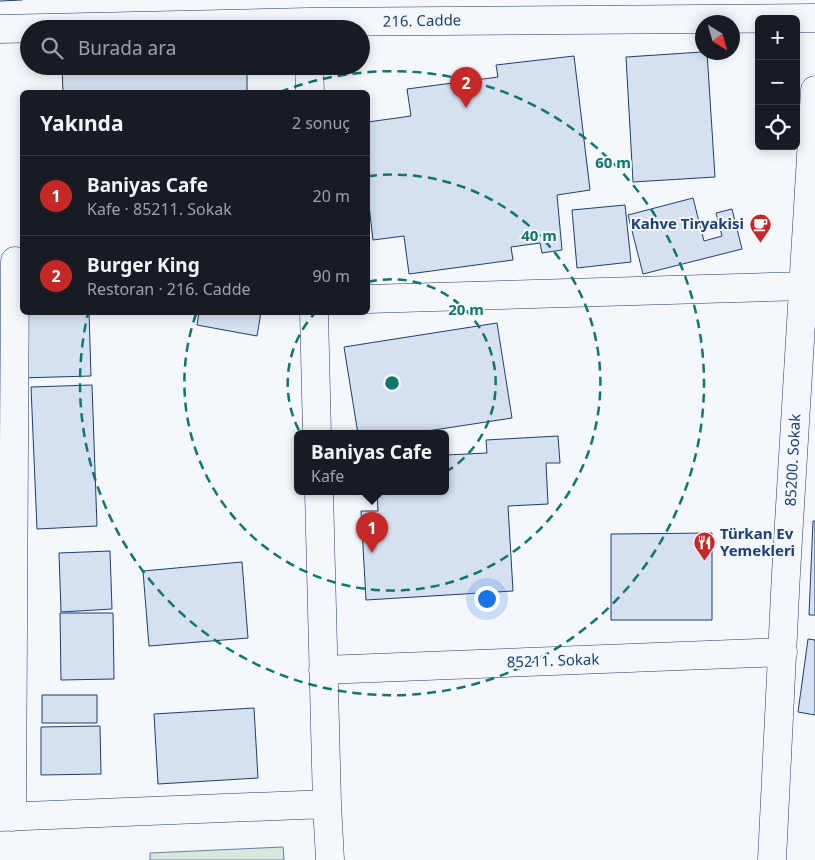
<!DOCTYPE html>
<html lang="tr">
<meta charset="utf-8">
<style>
body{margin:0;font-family:"Noto Sans",sans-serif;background:#20242c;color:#f1f3f6}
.controls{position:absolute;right:15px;top:15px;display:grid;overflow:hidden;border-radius:8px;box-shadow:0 2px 12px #0003}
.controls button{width:45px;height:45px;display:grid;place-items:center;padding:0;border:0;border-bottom:1px solid #363941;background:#171b24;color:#f1f3f6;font:25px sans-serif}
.compass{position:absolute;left:695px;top:15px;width:45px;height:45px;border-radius:50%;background:#171b24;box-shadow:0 2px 12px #0003;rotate:143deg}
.you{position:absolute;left:486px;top:598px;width:18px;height:18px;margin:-12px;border:4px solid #fff;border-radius:50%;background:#1a73e8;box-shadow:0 0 0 8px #1a73e833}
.badge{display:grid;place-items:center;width:32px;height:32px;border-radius:50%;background:#c62828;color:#fff;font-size:16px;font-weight:700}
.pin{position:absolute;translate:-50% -41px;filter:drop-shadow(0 1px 2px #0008)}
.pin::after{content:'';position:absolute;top:26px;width:18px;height:15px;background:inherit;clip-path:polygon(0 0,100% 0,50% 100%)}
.popup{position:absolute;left:294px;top:430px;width:155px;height:65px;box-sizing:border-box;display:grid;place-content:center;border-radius:8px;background:#171b24;filter:drop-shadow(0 1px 4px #0005);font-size:16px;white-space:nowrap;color:#9ea1a6}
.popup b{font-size:19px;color:#f1f3f6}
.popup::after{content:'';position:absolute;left:50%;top:100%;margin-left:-10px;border:10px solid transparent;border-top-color:#171b24}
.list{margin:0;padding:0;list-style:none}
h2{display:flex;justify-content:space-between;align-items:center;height:65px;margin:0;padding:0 20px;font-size:21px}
h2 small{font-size:16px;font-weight:400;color:#9ea1a6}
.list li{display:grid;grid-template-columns:32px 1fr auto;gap:15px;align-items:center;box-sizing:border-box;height:80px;padding:0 20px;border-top:1px solid #363941}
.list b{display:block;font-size:19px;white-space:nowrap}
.list p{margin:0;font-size:16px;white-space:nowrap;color:#9ea1a6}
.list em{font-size:16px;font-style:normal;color:#9ea1a6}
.icon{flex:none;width:28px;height:28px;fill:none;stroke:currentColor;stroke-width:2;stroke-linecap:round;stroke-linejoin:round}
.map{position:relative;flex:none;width:815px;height:860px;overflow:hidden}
.search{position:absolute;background:#171b24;box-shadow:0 2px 12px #0003;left:20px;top:20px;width:350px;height:55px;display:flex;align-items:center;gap:12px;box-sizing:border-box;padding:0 18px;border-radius:28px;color:#9ea1a6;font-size:19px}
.panel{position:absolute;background:#171b24;box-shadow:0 2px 12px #0003;left:20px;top:90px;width:350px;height:225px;border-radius:8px}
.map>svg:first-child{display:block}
.green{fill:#d7e8df;stroke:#687fa3}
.building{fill:#d5e0f0;stroke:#1d3f73}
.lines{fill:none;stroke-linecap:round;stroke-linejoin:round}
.minor-casing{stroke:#1d3f73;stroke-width:29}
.primary-casing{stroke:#1d3f73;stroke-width:29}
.minor{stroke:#f4f7fb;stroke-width:28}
.primary{stroke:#f4f7fb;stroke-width:28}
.tram{stroke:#1d3f73;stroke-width:1}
.ring{fill:none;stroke:#0f766e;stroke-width:2.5;stroke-dasharray:9 6}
.labels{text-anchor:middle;stroke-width:4;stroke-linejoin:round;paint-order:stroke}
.street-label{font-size:15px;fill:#1d3f73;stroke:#f4f7fb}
.poi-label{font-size:15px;font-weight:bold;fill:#1d3f73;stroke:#f4f7fb;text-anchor:end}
.centre{fill:#0f766e;stroke:#f4f7fb;stroke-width:2.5}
.ring-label{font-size:15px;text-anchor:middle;font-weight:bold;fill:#0f766e;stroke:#f4f7fb;stroke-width:4;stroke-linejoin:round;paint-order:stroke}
</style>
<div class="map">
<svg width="815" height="860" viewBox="0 0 815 860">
<rect width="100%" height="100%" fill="#f4f7fb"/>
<!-- green -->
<path class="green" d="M283,847l1,13h-134v-7z"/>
<!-- building -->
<path class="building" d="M702,52h5l8,125 -82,5 -7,-125z
M574,56l16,134 -33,5 5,55 -20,3 -2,-10 -29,4 2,13 -104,14 -5,-38 -31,4 -5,-43v-75l43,-6 -4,-27 91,-12 -2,-12z
M62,66h185v26h-184z
M693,198l11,43 18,-5 -6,-23 16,-4 10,40 -99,25 -15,-59z
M625,205l6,57 -54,6 -5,-58z
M22,312h67l2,64 -72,2z
M199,312h62l-4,24 -60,-11z
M497,323l15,95 -104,16h-50l-14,-87z
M92,385l5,141 -60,3 -6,-142z
M558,436l2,27h-14l2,41 -40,2 5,85 -147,9 -5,-89h17l-1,-19h69v-37l41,-2 -1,-13z
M813,521h2v94h-6z
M712,533v87h-101v-86z
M110,551l2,58 -51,3 -2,-59z
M242,562l6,76 -99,8 -6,-75z
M60,613h53l1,66 -53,1z
M808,639l7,1v75l-17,-3z
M42,695h55v28h-55z
M254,708l4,70 -100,6 -4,-70z
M100,726l1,48 -60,1v-48z"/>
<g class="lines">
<defs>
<path id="minor" d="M309,66l1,26
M368,299l435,-13
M314,312l3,122
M319,492l8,312 3,56
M323,670l460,-18
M0,817l327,-13
M12,817l3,-556
M772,860l14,-287 29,-483"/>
<path id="primary" d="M0,29l308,-7 507,-4"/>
</defs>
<!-- minor casing -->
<use href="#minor" class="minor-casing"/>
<!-- primary casing -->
<use href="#primary" class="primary-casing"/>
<!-- minor -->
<use href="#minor" class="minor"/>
<!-- primary -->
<use href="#primary" class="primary"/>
<!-- tram -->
<path class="tram" d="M0,1l22,-1"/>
</g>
<!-- distance rings -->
<g class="ring">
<path d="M368 282A104 104 0 1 1 315 313"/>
<path d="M368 176A208 208 0 1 1 196 314"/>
<path d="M280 92A312 312 0 1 1 88 313"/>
</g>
<!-- icons -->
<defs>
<symbol id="cafe-pin" viewBox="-11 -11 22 30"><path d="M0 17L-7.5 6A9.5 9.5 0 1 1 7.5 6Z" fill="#c62828" stroke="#f4f7fb"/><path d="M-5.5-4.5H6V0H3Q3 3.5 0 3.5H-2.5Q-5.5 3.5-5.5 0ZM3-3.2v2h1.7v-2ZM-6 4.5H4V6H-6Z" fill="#fff"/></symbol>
<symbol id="restaurant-pin" viewBox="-11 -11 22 30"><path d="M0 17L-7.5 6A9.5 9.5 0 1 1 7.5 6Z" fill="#c62828" stroke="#f4f7fb"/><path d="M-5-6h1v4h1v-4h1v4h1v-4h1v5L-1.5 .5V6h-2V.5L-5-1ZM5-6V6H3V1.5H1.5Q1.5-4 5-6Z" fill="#fff"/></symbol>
</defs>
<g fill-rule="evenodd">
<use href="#cafe-pin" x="748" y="212" width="25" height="34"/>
<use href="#restaurant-pin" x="692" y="530" width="25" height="34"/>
</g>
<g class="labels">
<!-- street labels -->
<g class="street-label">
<text transform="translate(422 21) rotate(-1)" y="5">216. Cadde</text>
<text transform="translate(793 460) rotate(-87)" y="5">85200. Sokak</text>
<text transform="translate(553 661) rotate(-2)" y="5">85211. Sokak</text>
</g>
<!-- poi labels -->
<g class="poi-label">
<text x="744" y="229">Kahve Tiryakisi</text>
<text x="720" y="539" text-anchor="start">Türkan Ev<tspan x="720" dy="17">Yemekleri</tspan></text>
</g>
</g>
<circle cx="392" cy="383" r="8" class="centre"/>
<g class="ring-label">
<text x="613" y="168">60 m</text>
<text x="539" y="241">40 m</text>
<text x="466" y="315">20 m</text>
</g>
</svg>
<div class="controls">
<button>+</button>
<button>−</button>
<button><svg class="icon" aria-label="locate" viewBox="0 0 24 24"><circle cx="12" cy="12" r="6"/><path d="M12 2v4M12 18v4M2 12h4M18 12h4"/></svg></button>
</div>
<svg class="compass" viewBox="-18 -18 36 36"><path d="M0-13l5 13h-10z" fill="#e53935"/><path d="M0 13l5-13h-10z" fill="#9ea1a6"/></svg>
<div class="you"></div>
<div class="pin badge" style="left:372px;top:553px">1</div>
<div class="popup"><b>Baniyas Cafe</b>Kafe</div>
<div class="pin badge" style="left:466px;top:108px">2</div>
<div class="search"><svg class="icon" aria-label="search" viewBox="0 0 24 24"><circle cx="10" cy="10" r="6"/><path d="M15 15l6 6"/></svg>Burada ara</div>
<section class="panel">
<h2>Yakında<small>2 sonuç</small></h2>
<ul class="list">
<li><span class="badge">1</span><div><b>Baniyas Cafe</b><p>Kafe · 85211. Sokak</p></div><em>20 m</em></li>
<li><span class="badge">2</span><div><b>Burger King</b><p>Restoran · 216. Cadde</p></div><em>90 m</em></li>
</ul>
</section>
</div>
